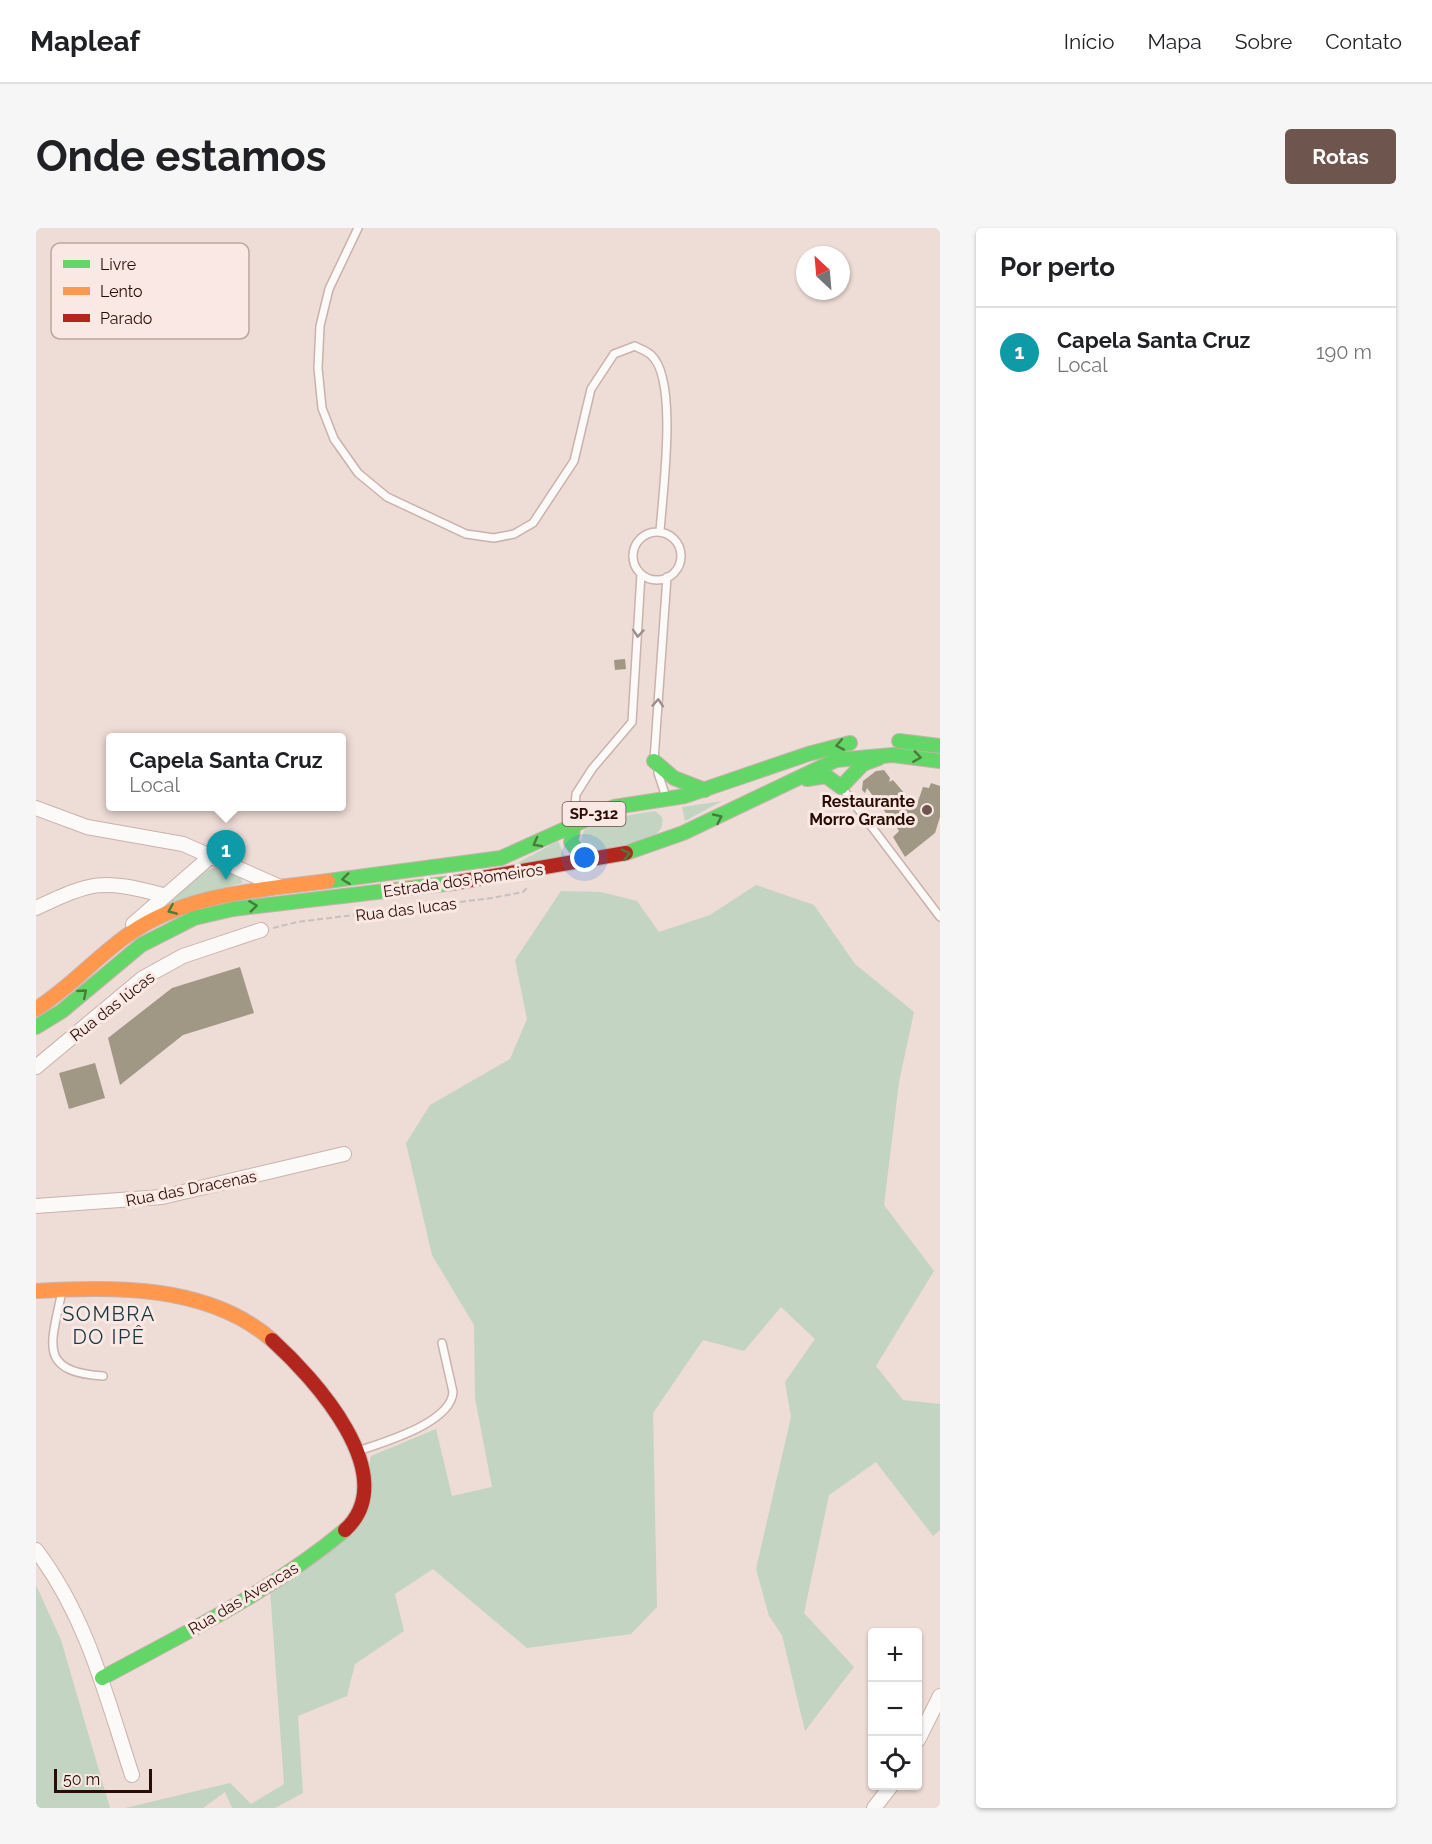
<!DOCTYPE html>
<html lang="pt">
<meta charset="utf-8">
<style>
body{margin:0;font-family:Raleway,sans-serif;background:#f6f6f6;color:#202124}
.controls{position:absolute;right:18px;bottom:18px;display:grid;overflow:hidden;border-radius:6px;box-shadow:0 2px 4px #0004}
.controls button{width:54px;height:54px;display:grid;place-items:center;padding:0;border:0;border-bottom:2px solid #e0e0e0;background:#fff;color:#202124;font:30px sans-serif}
.compass{position:absolute;left:760px;top:18px;width:54px;height:54px;border-radius:50%;background:#fff;box-shadow:0 2px 4px #0004;rotate:334deg}
.scale{position:absolute;left:18px;bottom:15px;width:98px;box-sizing:border-box;padding-left:6px;border:3px solid #290d04;border-top:0;font-size:16px;line-height:21px;white-space:nowrap;color:#290d04;-webkit-text-stroke:4px #f9e8e3;paint-order:stroke}
.you{position:absolute;left:549px;top:630px;width:21px;height:21px;margin:-15px;border:4px solid #fff;border-radius:50%;background:#1a73e8;box-shadow:0 0 0 9px #1a73e833}
.badge{display:grid;place-items:center;width:39px;height:39px;border-radius:50%;background:#6e554e;color:#fff;font-size:20px;font-weight:700}
.pin{position:absolute;translate:-50% -50px;filter:drop-shadow(0 2px 3px #0008)}
.pin::after{content:'';position:absolute;top:32px;width:21px;height:18px;background:inherit;clip-path:polygon(0 0,100% 0,50% 100%)}
.popup{position:absolute;left:70px;top:505px;width:240px;height:78px;box-sizing:border-box;display:grid;place-content:center;border-radius:6px;background:#fff;filter:drop-shadow(0 2px 4px #0005);font-size:20px;white-space:nowrap;color:#757577}
.popup b{font-size:22px;color:#202124}
.popup::after{content:'';position:absolute;left:50%;top:100%;margin-left:-12px;border:12px solid transparent;border-top-color:#fff}
.list{margin:0;padding:0;list-style:none}
h2{display:flex;justify-content:space-between;align-items:center;height:78px;margin:0;padding:0 24px;font-size:26px}
h2 small{font-size:20px;font-weight:400;color:#757577}
.list li{display:grid;grid-template-columns:39px 1fr auto;gap:18px;align-items:center;box-sizing:border-box;height:90px;padding:0 24px;border-top:2px solid #e0e0e0}
.list b{display:block;font-size:22px;white-space:nowrap}
.list p{margin:0;font-size:20px;white-space:nowrap;color:#757577}
.list em{font-size:20px;font-style:normal;color:#757577}
.icon{flex:none;width:33px;height:33px;fill:none;stroke:currentColor;stroke-width:2;stroke-linecap:round;stroke-linejoin:round}
.map{position:relative;flex:none;width:904px;height:1580px;overflow:hidden;border-radius:6px}
header{display:flex;align-items:center;gap:36px;box-sizing:border-box;height:84px;padding:0 30px;background:#fff;border-bottom:2px solid #e0e0e0}
header strong{font-size:28px}
nav{display:flex;gap:33px;margin-inline-start:auto;font-size:21px}
.intro{display:flex;align-items:center;justify-content:space-between;box-sizing:border-box;height:144px;padding:0 36px}
h1{margin:0;font-size:42px}
.button{padding:15px 27px;border-radius:6px;background:#6e554e;color:#fff;font-size:21px;font-weight:700}
main{display:flex;gap:36px;padding:0 36px}
aside{flex:1;background:#fff;border-radius:6px;box-shadow:0 2px 4px #0004}
.map>svg:first-child{display:block}
.green{fill:#c3d4c2}
.building{fill:#a19785}
.lines{fill:none;stroke-linecap:round;stroke-linejoin:round}
.lane-casing{stroke:#c9b2ab;stroke-width:10}
.street-casing{stroke:#c9b2ab;stroke-width:16}
.fast-casing{stroke:#c9b2ab;stroke-width:16}
.slow-casing{stroke:#c9b2ab;stroke-width:16}
.jam-casing{stroke:#c9b2ab;stroke-width:16}
.path{stroke:#c8c0bc;stroke-width:2;stroke-dasharray:6 3;stroke-linecap:butt}
.lane{stroke:#fcfaf9;stroke-width:7}
.street{stroke:#fcfaf9;stroke-width:14}
.fast{stroke:#63d668;stroke-width:14}
.slow{stroke:#ff974d;stroke-width:14}
.jam{stroke:#b3261e;stroke-width:14}
.oneway{stroke:#9d8f8b}
.oneway2{stroke:#497c3b}
.poi-dot{fill:#6e554e;stroke:#f9e8e3;stroke-width:2}
.labels{text-anchor:middle;stroke-width:6;stroke-linejoin:round;paint-order:stroke}
.shield{fill:#f9e8e3;stroke:#674f47;stroke-width:1.5}
.shield-label{font-size:15px;font-weight:bold;fill:#290d04}
.poi-label{font-size:16px;font-weight:bold;fill:#290d04;stroke:#f9e8e3;text-anchor:end}
.street-label{font-size:16px;fill:#290d04;stroke:#f9e8e3}
.quarter-label{font-size:20px;letter-spacing:1.5px;fill:#183740;stroke:#f9e8e3}
.key{fill:#f9e8e3;stroke:#bba6a0;stroke-width:1.5}
.key-label{font-size:16px;fill:#290d04}
</style>
<header>
<strong>Mapleaf</strong>
<nav><a>Início</a><a>Mapa</a><a>Sobre</a><a>Contato</a></nav>
</header>
<div class="intro"><h1>Onde estamos</h1><a class="button">Rotas</a></div>
<main>
<div class="map">
<svg width="904" height="1580" viewBox="0 0 904 1580">
<rect width="100%" height="100%" fill="#eedcd6"/>
<!-- green -->
<path class="green" d="M686,573l-37,20 -3,-14z
M619,583l7,6c1,7 0,13 -6,17 -9,6 -53,18 -64,15 -5,-1 -8,-5 -11,-8l3,-11 22,-11z
M522,613l8,18 -56,8z
M184,639l21,9 1,7 -76,21 36,-33z
M720,657l58,20 41,59 59,48 -15,70 -15,123 50,66 -58,95 27,34 37,4v126l-7,6 -57,-74 -47,33 -25,118 50,54 -49,64 -23,-96 -13,-19 -13,-47 35,-152 -6,-35 30,-43 -34,-32 -37,44 -41,-11 -50,73 4,194 -26,27 -104,14 -94,-79 -38,25 9,37 -49,33 -8,32 -49,20 5,77 -28,15h-43l-7,-16 -22,16h-78l105,-25 21,21 33,-20 -14,-194 89,-68 12,-66 65,-27 16,67 40,-9 -17,-89 -1,-73 -42,-70 -26,-112 24,-38 80,-46 17,-40 -12,-59 46,-69 40,1 36,9 22,31 51,-17z
M0,1357l25,55 49,168h-74z"/>
<!-- building -->
<path class="building" d="M589,431l1,10 -11,1 -1,-10z
M848,542l6,8 -1,4 4,-2 23,27 7,-20 6,1 2,-5 9,3v31l-5,16 -30,24 -12,-20 6,-6 -4,-7 1,-2 -4,-1 -25,-33 -2,5 -3,-3 1,-9 13,-10z
M204,739l14,46 -71,22 -63,50 -12,-47 64,-50z
M59,835l10,35 -36,11 -10,-36z"/>
<g class="lines">
<defs>
<path id="lane" d="M322,0l-29,61 -9,37 -2,42 4,40 12,31 24,34 29,24 79,37 28,4 20,-4 19,-11 41,-62 17,-72 23,-35 21,-8c5,3 12,5 16,9 28,24 11,142 9,177
M597 328a24 24 0 1 1 48 0a24 24 0 1 1-48 0Z
M618,532l13,-183
M622,545l8,24
M807,561l97,128
M538,594l2,-28 16,-25 40,-47 9,-148
M26,1063c-10,51 -26,81 41,85
M322,1223c26,-9 93,-28 95,-59l-11,-49"/>
<path id="street" d="M0,580l51,19 96,17 95,42
M0,680c58,-27 65,-29 127,-13
M97,696l77,-67
M0,839l107,-89 40,-22 78,-26
M0,978l126,-9 182,-43
M0,1322c51,67 70,146 96,225
M882,1512l22,-44
M838,1580l17,-22"/>
<path id="fast" d="M863,513l41,5
M618,533l20,17 31,12
M771,551l19,-3 15,11 22,-23 16,-6
M538,595l-3,19 15,20
M590,625l57,-20 153,-73 57,-5 47,6
M292,653l173,-23 113,-51 71,-11 123,-42 42,-11
M0,799l26,-16 79,-66 53,-27 39,-9 220,-26
M66,1450c83,-45 170,-87 243,-148"/>
<path id="slow" d="M0,781c34,-21 60,-52 93,-75 59,-41 130,-44 199,-53
M0,1063c79,-5 173,-6 236,49"/>
<path id="jam" d="M417,655l173,-30
M236,1112c41,37 132,136 73,190"/>
</defs>
<!-- lane casing -->
<use href="#lane" class="lane-casing"/>
<!-- street casing -->
<use href="#street" class="street-casing"/>
<!-- fast casing -->
<use href="#fast" class="fast-casing"/>
<!-- slow casing -->
<use href="#slow" class="slow-casing"/>
<!-- jam casing -->
<use href="#jam" class="jam-casing"/>
<!-- path -->
<path class="path" d="M237,700l24,-6 195,-24 31,-6 4,-4"/>
<!-- lane -->
<use href="#lane" class="lane"/>
<!-- street -->
<use href="#street" class="street"/>
<!-- fast -->
<use href="#fast" class="fast"/>
<!-- slow -->
<use href="#slow" class="slow"/>
<!-- jam -->
<use href="#jam" class="jam"/>
</g>
<!-- one-way arrows -->
<defs><path id="oneway-chevron" d="M-2-3.5L2.5 0L-2 3.5" fill="none" stroke-width="1.6" stroke-linecap="round" stroke-linejoin="round" transform="scale(1.5)"/></defs>
<g class="oneway">
<use href="#oneway-chevron" transform="translate(602 405) rotate(94)"/>
<use href="#oneway-chevron" transform="translate(622 475) rotate(-86)"/>
</g>
<g class="oneway2">
<use href="#oneway-chevron" transform="translate(804 517) rotate(169)"/>
<use href="#oneway-chevron" transform="translate(881 529) rotate(8)"/>
<use href="#oneway-chevron" transform="translate(682 590) rotate(-25)"/>
<use href="#oneway-chevron" transform="translate(501 615) rotate(152)"/>
<use href="#oneway-chevron" transform="translate(590 626) rotate(-15)"/>
<use href="#oneway-chevron" transform="translate(310 651) rotate(173)"/>
<use href="#oneway-chevron" transform="translate(217 678) rotate(-7)"/>
<use href="#oneway-chevron" transform="translate(136 682) rotate(157)"/>
<use href="#oneway-chevron" transform="translate(47 765) rotate(-41)"/>
</g>
<!-- markers -->
<circle class="poi-dot" cx="891" cy="582" r="6"/>
<g class="labels">
<!-- shield labels -->
<rect class="shield" x="526.5" y="574" width="63" height="24" rx="4.5"/>
<g class="shield-label">
<text x="558" y="591">SP-312</text>
</g>
<!-- poi labels -->
<g class="poi-label">
<text x="879" y="579">Restaurante<tspan x="879" dy="18">Morro Grande</tspan></text>
</g>
<!-- street labels -->
<g class="street-label">
<text transform="translate(427 652) rotate(-8)" y="6">Estrada dos Romeiros</text>
<text transform="translate(370 681) rotate(-7)" y="6">Rua das Iucas</text>
<text transform="translate(76 778) rotate(-38)" y="6">Rua das Iúcas</text>
<text transform="translate(155 960) rotate(-11)" y="6">Rua das Dracenas</text>
<text transform="translate(207 1370) rotate(-31)" y="6">Rua das Avencas</text>
</g>
<!-- quarter labels -->
<g class="quarter-label">
<text x="73" y="1093">SOMBRA<tspan x="73" dy="23">DO IPÊ</tspan></text>
</g>
</g>
<!-- legend -->
<rect x="15" y="15" width="198" height="96" rx="9" class="key"/>
<rect x="27" y="32" width="27" height="8" fill="#63d668"/>
<rect x="27" y="59" width="27" height="8" fill="#ff974d"/>
<rect x="27" y="86" width="27" height="8" fill="#b3261e"/>
<g class="key-label">
<text x="64" y="42">Livre</text>
<text x="64" y="69">Lento</text>
<text x="64" y="96">Parado</text>
</g>
</svg>
<div class="controls">
<button>+</button>
<button>−</button>
<button><svg class="icon" aria-label="locate" viewBox="0 0 24 24"><circle cx="12" cy="12" r="6"/><path d="M12 2v4M12 18v4M2 12h4M18 12h4"/></svg></button>
</div>
<svg class="compass" viewBox="-18 -18 36 36"><path d="M0-13l5 13h-10z" fill="#e53935"/><path d="M0 13l5-13h-10z" fill="#757577"/></svg>
<div class="scale">50 m</div>
<div class="you"></div>
<div class="pin badge" style="left:190px;top:652px;background:#0f9aa8">1</div>
<div class="popup"><b>Capela Santa Cruz</b>Local</div>
</div>
<aside>
<h2>Por perto<small></small></h2>
<ul class="list">
<li><span class="badge" style="background:#0f9aa8">1</span><div><b>Capela Santa Cruz</b><p>Local</p></div><em>190 m</em></li>
</ul>
</aside>
</main>
